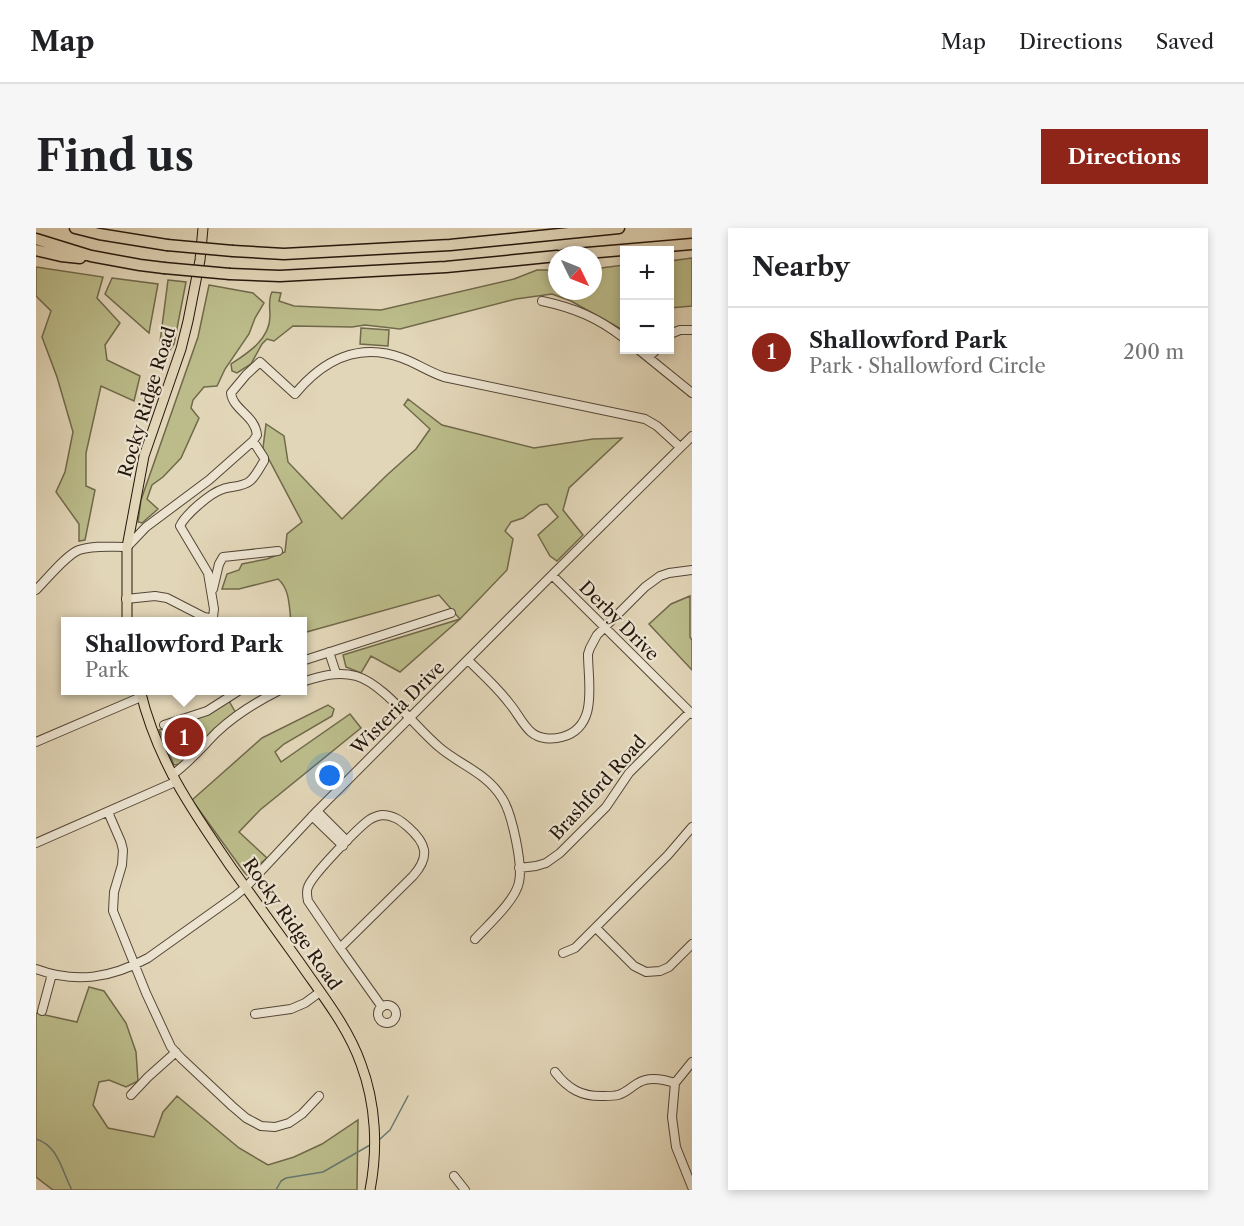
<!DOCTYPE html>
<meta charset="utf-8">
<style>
body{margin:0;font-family:"Libre Caslon Text",serif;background:#f6f6f6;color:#202124}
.controls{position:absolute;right:18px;top:18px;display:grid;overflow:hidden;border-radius:0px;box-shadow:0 3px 9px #0003}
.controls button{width:54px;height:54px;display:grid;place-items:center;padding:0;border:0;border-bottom:2px solid #e0e0e0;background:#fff;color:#202124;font:30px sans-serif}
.compass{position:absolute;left:512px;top:18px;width:54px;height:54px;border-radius:50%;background:#fff;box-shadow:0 3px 9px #0003;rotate:133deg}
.you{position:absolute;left:294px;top:548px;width:21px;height:21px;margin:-15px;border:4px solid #fff;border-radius:50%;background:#1a73e8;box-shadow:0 0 0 9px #1a73e833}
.badge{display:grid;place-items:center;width:39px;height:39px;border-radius:50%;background:#8f2418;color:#fff;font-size:20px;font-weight:700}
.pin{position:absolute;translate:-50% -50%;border:3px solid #fff;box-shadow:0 2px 6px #0006}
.popup{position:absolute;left:25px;top:389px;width:246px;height:78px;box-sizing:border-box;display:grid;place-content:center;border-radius:0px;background:#fff;filter:drop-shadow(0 2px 4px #0005);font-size:20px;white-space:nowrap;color:#757577}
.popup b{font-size:22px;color:#202124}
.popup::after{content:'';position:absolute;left:50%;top:100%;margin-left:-12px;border:12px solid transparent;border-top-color:#fff}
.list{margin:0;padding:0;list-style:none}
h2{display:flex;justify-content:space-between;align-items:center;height:78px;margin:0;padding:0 24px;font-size:26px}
h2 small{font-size:20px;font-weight:400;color:#757577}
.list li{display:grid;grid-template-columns:39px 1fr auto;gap:18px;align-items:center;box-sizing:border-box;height:90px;padding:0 24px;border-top:2px solid #e0e0e0}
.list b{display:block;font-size:22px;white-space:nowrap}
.list p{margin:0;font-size:20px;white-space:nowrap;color:#757577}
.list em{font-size:20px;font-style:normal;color:#757577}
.map{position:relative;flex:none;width:656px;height:962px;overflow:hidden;border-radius:0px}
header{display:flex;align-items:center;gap:36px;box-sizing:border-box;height:84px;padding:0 30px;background:#fff;border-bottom:2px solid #e0e0e0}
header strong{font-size:28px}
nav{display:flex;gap:33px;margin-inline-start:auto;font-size:21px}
.intro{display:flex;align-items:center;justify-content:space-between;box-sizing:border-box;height:144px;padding:0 36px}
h1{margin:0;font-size:42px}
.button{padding:15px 27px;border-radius:0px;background:#8f2418;color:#fff;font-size:21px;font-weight:700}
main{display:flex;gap:36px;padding:0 36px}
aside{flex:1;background:#fff;border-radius:0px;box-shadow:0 3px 9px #0003}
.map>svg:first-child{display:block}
.green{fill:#bbbc8a;stroke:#70694b;stroke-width:1.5}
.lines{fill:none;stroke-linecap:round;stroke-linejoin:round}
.stream{stroke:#687870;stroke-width:1.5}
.minor-casing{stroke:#544637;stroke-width:10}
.major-casing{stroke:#24160c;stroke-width:11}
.highway-casing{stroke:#24160c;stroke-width:13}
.minor{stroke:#ece4d1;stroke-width:8}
.major{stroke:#e2d6b8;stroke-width:9}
.highway{stroke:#e2d6b8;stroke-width:10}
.highway-bridge-casing{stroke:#24160c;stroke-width:13;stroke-linecap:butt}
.highway-bridge{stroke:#e2d6b8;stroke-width:10}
.labels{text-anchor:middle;stroke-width:4.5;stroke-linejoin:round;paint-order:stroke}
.street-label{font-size:18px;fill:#24160c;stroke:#ece4d1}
</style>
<header>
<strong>Map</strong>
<nav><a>Map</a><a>Directions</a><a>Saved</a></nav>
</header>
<div class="intro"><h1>Find us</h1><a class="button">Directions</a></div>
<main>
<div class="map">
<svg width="656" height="962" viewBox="0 0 656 962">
<rect width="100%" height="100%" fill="#e2d6b8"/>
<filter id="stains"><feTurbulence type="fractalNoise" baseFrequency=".00333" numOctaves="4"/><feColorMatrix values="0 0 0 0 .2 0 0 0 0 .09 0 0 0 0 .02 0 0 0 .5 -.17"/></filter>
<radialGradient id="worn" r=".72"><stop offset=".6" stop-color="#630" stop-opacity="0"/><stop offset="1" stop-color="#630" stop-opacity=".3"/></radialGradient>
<!-- green -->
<path class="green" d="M656,30v48l-22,2v-47z
M588,37v61l-3,3 -50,-28 -19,-7 -36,5 -116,30 -35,-4 -13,2 -59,-1 -19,15 -7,-2 -5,5 -11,20 -14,9 -5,-2 -1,-7c17,-11 39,-25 39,-48 0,-8 -2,-17 2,-24l9,1 -2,8 15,5 87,4 133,-31 23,-9h20v21h36v-22z
M0,39l67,10 -6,21 23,25 -15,22 2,15 33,16 -6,25 -33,-15 -15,67v33l9,4 -10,50 -6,1v-17l-23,-32 9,-20 8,-40 -16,-55 -15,-40 9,-26 -15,-15z
M76,50l46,6 -9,49 -44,-39z
M132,52l18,2 -12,62 -4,6 -10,-8z
M173,57l44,8 11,10 -9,15 -6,16 -24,35 -8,17 -13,1 -11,13 -2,8 8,10 -18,40 -18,19 -11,8 -5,14 11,10 -16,14 -4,-1 3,-22 57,-163z
M325,100l28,2 -1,16 -28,-2z
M372,171l34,26 92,23 59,-9 29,-1 -53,50 -6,22 20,25 -26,26 -7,-5 -12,-21 20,-18 -11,-13 -7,1 -17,13 -12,4 -6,9 8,8 -6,31 -47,49 -60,53 -29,-16 -10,17 -15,-6 -3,-12 117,-36 -21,-24 -136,38 -1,-11 -11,-1c-2,-14 -1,-32 -13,-42l-39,10h-17l5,-15 12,-4 3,-6 25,-5 18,-7 2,-18 15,-12 -39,-74 3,-24 18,12 4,26 54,57 45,-44 29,-26 14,-20 -26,-24z
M654,368v41l2,3v30l-43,-46 22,-20z
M193,473l8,14 -23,14 -34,35 -6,1 -15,-35 48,-16z
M292,477l6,4 -2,7 -48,28 -9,8 6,10 69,-48 11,14 -101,82 -21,22 28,26 -20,17 -3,-3 -52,-72 70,-62z
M53,759l15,4 22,32 10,29 2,29 -12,6 -17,-7 -10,2 -6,23 15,23 46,9 9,-25 14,-16 62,52 29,17 26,-8 28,-13 36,-24 -1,70h-304l-17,-13v-164l41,9z"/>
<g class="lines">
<!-- stream -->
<path class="stream" d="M0,911c23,7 26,33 36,51
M343,912l11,-10 18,-34
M240,962l5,-9 5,-3 37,-6 47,-27"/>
<defs>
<path id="minor" d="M506,73c33,7 56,17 82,37
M634,106l10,-4h12
M603,122l53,43
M613,129l7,-7
M516,347l140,139
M177,361l6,-25 4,-7 55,-6
M0,362c11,-11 30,-35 43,-40 15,-5 33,-3 48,-3l19,-20 63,-47 44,-39 4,-6c-2,-20 -24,-25 -26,-42l15,-18 14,-13 35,32c28,-34 64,-52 107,-36 14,5 27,14 42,19l201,42 12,7 23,21
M90,371l29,-3 12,2 37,19 5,1 4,-1 1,-8 -6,-36 -28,-47c5,-11 30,-33 43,-37 9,-3 20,-2 27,-8 6,-5 10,-14 14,-20v-3l-11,-17
M293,424l7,21
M432,432c14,14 29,27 41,43 8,9 13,21 22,29 8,7 21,8 31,5 37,-10 26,-54 26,-83l2,-6 7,-13 48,-48 15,-11 9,-3 23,-3
M266,433l149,-48
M266,454c19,-6 35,-11 54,-6 28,8 59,51 83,71 21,18 48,26 63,51 10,15 21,67 17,84 -3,18 -32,44 -44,57
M128,497l43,-14 33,-21
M0,514l105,-45
M136,547c17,-12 30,-28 45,-43 17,-16 41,-31 63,-42
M281,583l30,30
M72,584l13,30 2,8 -1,15 -8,27 -1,19 33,82 25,54 10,11 51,48 14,12 15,8 14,1 14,-4 13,-9 17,-18
M346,587c11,0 18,5 26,12 18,16 23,29 5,49l-73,72 -32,-47c-1,-5 -2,-10 0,-14 4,-12 50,-59 61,-67 4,-3 8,-4 13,-5z
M276,588l31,30
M0,615l139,-61
M483,640l17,-2 10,-3 14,-10 46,-46 23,-34 61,-61
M560,700l38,38 12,6 14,-1 9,-4 23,-23
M304,720l42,59
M527,725l12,-5 93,-93 24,-28
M0,741c40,15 75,9 112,-11l87,-62 11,-9 71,-76 235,-236 140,-139
M342 786a9 9 0 1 1 18 0a9 9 0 1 1-18 0Z
M6,783l10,-37
M219,786l36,-5 14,-6 15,-11
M656,834l-17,21 -3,34 4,30 16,40
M519,844c13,17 27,25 49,24 4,0 10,0 14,-1 8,-2 13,-8 20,-12 11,-7 25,-4 37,0
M95,867l17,-18 28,-25
M418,948l11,14"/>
<path id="major" d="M91,394v-75l17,-91 37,-107 7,-28 12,-61 3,-32
M104,462c17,70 51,119 91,177 23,32 46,64 69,96 22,32 48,64 61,101 15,40 17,85 9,126"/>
<path id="highway" d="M39,0l24,6 68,11
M0,11l55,17 49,9 24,3
M0,22l25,6 19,2
M197,23l51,3 166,-9 169,-17
M528,27l128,-11
M194,46l50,2 166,-9 111,-11"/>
</defs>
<!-- minor casing -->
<use href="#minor" class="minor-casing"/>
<!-- major casing -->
<use href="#major" class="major-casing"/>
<!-- highway casing -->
<use href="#highway" class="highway-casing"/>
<!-- minor -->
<use href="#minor" class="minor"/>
<!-- major -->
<use href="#major" class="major"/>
<!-- highway -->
<use href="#highway" class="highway"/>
<defs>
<path id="highway-bridge" d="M131,17l66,6
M128,40l66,6"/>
</defs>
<!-- highway-bridge casing -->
<use href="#highway-bridge" class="highway-bridge-casing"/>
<!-- highway-bridge -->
<use href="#highway-bridge" class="highway-bridge"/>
</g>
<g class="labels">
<!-- street labels -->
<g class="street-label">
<text transform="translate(111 174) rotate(-73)" y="6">Rocky Ridge Road</text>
<text transform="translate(583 393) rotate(45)" y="6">Derby Drive</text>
<text transform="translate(362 480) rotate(-45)" y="6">Wisteria Drive</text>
<text transform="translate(562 560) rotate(-48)" y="6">Brashford Road</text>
<text transform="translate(256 696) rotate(55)" y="6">Rocky Ridge Road</text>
</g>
</g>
<rect width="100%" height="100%" filter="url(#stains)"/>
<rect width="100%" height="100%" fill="url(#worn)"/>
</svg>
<div class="controls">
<button>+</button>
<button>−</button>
</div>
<svg class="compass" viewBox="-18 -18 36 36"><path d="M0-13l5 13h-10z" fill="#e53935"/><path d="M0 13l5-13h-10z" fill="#757577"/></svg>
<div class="you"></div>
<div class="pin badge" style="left:148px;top:509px">1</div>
<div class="popup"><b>Shallowford Park</b>Park</div>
</div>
<aside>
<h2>Nearby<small></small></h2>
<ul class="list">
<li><span class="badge">1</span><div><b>Shallowford Park</b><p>Park · Shallowford Circle</p></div><em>200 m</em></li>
</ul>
</aside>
</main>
